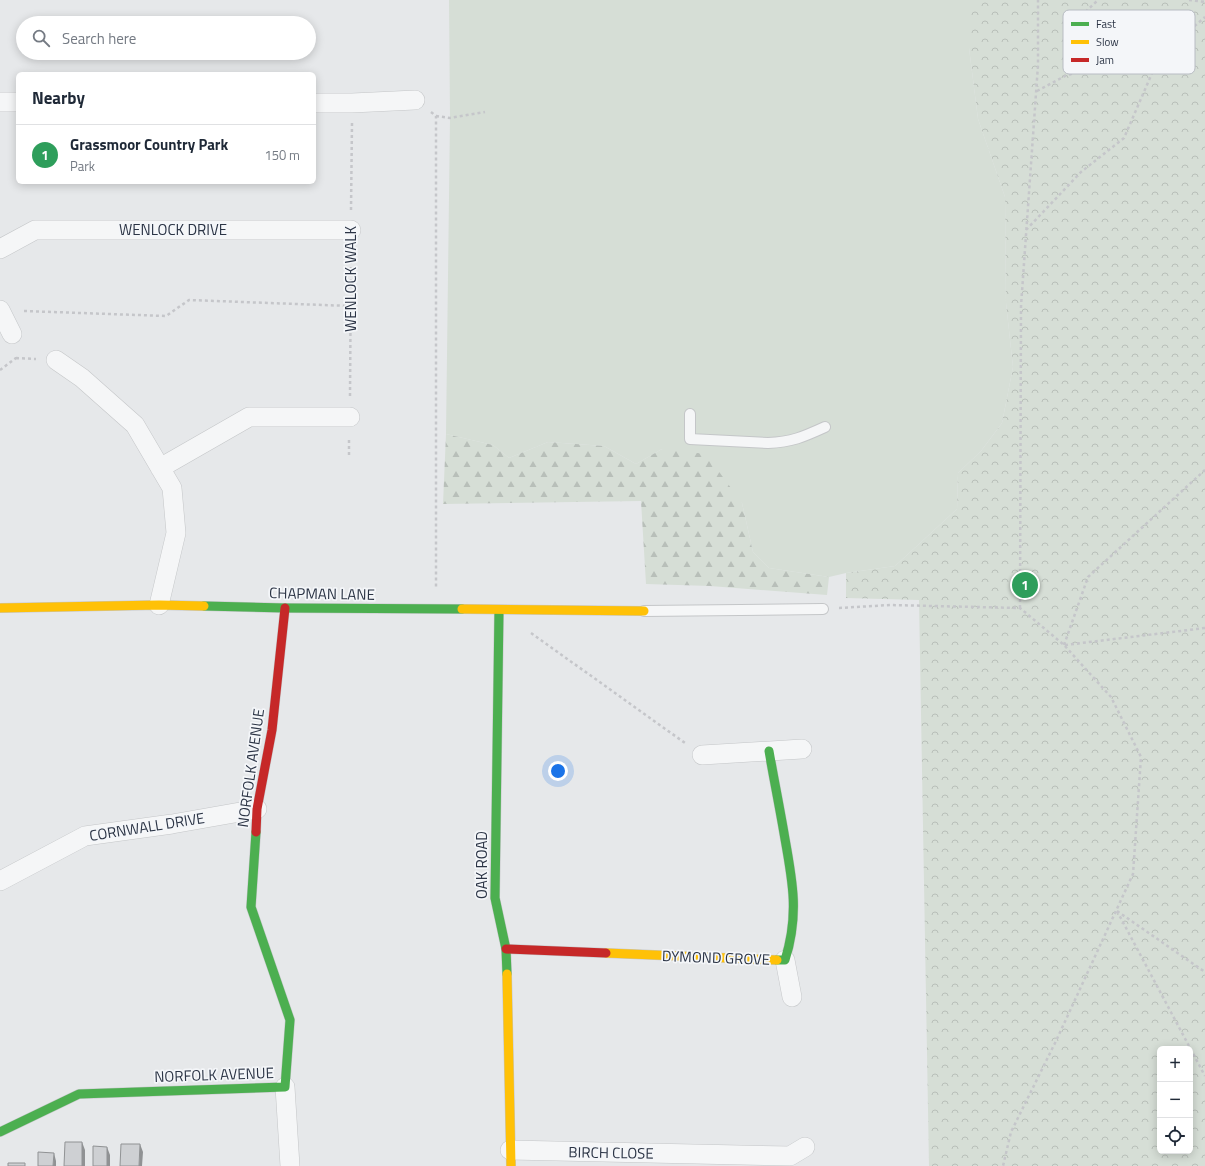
<!DOCTYPE html>
<meta charset="utf-8">
<style>
body{margin:0;font-family:"Titillium Web",sans-serif;background:#f2f2f3;color:#1f2937}
.controls{position:absolute;right:12px;bottom:12px;display:grid;overflow:hidden;border-radius:6px;box-shadow:0 2px 10px #0003}
.controls button{width:36px;height:36px;display:grid;place-items:center;padding:0;border:0;border-bottom:1px solid #e0e1e3;background:#fff;color:#1f2937;font:20px sans-serif}
.you{position:absolute;left:558px;top:771px;width:14px;height:14px;margin:-10px;border:3px solid #fff;border-radius:50%;background:#1a73e8;box-shadow:0 0 0 6px #1a73e833}
.badge{display:grid;place-items:center;width:26px;height:26px;border-radius:50%;background:#0f766e;color:#fff;font-size:13px;font-weight:700}
.pin{position:absolute;translate:-50% -50%;border:2px solid #fff;box-shadow:0 1px 4px #0006}
.list{margin:0;padding:0;list-style:none}
h2{display:flex;justify-content:space-between;align-items:center;height:52px;margin:0;padding:0 16px;font-size:17px}
h2 small{font-size:13px;font-weight:400;color:#747a83}
.list li{display:grid;grid-template-columns:26px 1fr auto;gap:12px;align-items:center;box-sizing:border-box;height:60px;padding:0 16px;border-top:1px solid #e0e1e3}
.list b{display:block;font-size:15px;white-space:nowrap}
.list p{margin:0;font-size:13px;white-space:nowrap;color:#747a83}
.list em{font-size:13px;font-style:normal;color:#747a83}
.icon{flex:none;width:22px;height:22px;fill:none;stroke:currentColor;stroke-width:2;stroke-linecap:round;stroke-linejoin:round}
.map{position:relative;flex:none;width:1205px;height:1166px;overflow:hidden}
.search{position:absolute;background:#fff;box-shadow:0 2px 10px #0003;left:16px;top:16px;width:300px;height:44px;display:flex;align-items:center;gap:10px;box-sizing:border-box;padding:0 14px;border-radius:22px;color:#747a83;font-size:15px}
.panel{position:absolute;background:#fff;box-shadow:0 2px 10px #0003;left:16px;top:72px;width:300px;height:112px;border-radius:6px}
.map>svg:first-child{display:block}
.green{fill:#d6ded6}
.forest{fill:url(#forest-firs)}
.park{fill:url(#park-crowns);fill-rule:evenodd}
.lines{fill:none;stroke-linecap:round;stroke-linejoin:round}
.lane-casing{stroke:#c4c6c8;stroke-width:12}
.street-casing{stroke:#c4c6c8;stroke-width:20}
.fast-casing{stroke:#c4c6c8;stroke-width:10}
.slow-casing{stroke:#c4c6c8;stroke-width:10}
.jam-casing{stroke:#c4c6c8;stroke-width:10}
.path{stroke:#c5c6ca;stroke-width:2.5;stroke-dasharray:3 3;stroke-linecap:butt}
.lane{stroke:#f5f6f7;stroke-width:10}
.street{stroke:#f5f6f7;stroke-width:19}
.fast{stroke:#4caf50;stroke-width:9}
.slow{stroke:#ffc107;stroke-width:9}
.jam{stroke:#c62828;stroke-width:9}
.shaded-wall{fill:#909294}
.building{fill:#ced0d3;stroke:#909294}
.labels{text-anchor:middle;stroke-width:3.5;stroke-linejoin:round;paint-order:stroke}
.street-label{font-size:15px;fill:#2b3445;stroke:#f4f6f9}
.key{fill:#f4f6f9;stroke:#b8bcc3;stroke-width:1}
.key-label{font-size:11px;fill:#2b3445}
</style>
<div class="map">
<svg width="1205" height="1166" viewBox="0 0 1205 1166">
<defs>
<pattern id="forest-firs" width="22" height="20" patternUnits="userSpaceOnUse"><rect width="22" height="20" fill="#d6ded6"/><path d="M5 1l3.5 6h-7zM16 11l3.5 6h-7z" fill="#b8bfb9"/></pattern>
<pattern id="park-crowns" width="20" height="18" patternUnits="userSpaceOnUse"><rect width="20" height="18" fill="#d6ded6"/><path d="M2 6a3 3 0 1 1 6 0M12 15a3 3 0 1 1 6 0" fill="none" stroke="#b8bfb9"/></pattern>
</defs>
<rect width="100%" height="100%" fill="#e6e8ea"/>
<!-- green -->
<path class="green" d="M449,0h520v48l9,71 27,78 1,106 7,64 -11,56 -21,28 -23,22 -1,36 -62,57 -49,7 -17,4 -60,-9 -16,-16 -11,-49 -80,-54 -26,15 -32,-18 -56,-4 -39,16 -16,-13 -47,-11 4,-316z"/>
<!-- forest -->
<path class="forest" d="M446,434l47,11 16,13 39,-16 56,4 32,18 26,-15 44,5 36,49 11,49 16,16 60,9 -2,18 -117,-9 -64,-2 -5,-83 -198,3z"/>
<!-- park -->
<path class="park" d="M969,0h236v1166h-276l-10,-566 -73,-2v-25l49,-7 62,-57 1,-36 23,-22 21,-28 11,-56 -7,-64 -1,-106 -27,-78 -9,-71zM1160,1049h30v102h-30z"/>
<g class="lines">
<defs>
<path id="lane" d="M690,414v25l78,4c24,-1 35,-6 57,-16
M644,611l179,-2"/>
<path id="street" d="M0,102h18
M314,103h38l63,-3
M0,249l35,-19h316
M0,310l12,24
M56,360l26,18 53,47 37,63 4,45 -17,72
M160,468l89,-51h101
M702,755l100,-6
M0,881l85,-45 87,-12 85,-15
M785,960l7,37
M285,1087l5,79
M510,1150l280,6 15,-9"/>
<path id="fast" d="M204,606l81,2 177,1
M499,610l-4,288 11,51 1,25
M769,751c5,29 11,58 16,88 8,44 14,77 0,121h-8
M0,1132l79,-38 206,-7 5,-67 -39,-113 5,-75"/>
<path id="slow" d="M0,608l159,-3 45,1
M462,609l182,2
M606,953l171,7
M507,974l4,192"/>
<path id="jam" d="M256,832l1,-23 15,-79 13,-122
M506,949l100,4"/>
</defs>
<!-- lane casing -->
<use href="#lane" class="lane-casing"/>
<!-- street casing -->
<use href="#street" class="street-casing"/>
<!-- fast casing -->
<use href="#fast" class="fast-casing"/>
<!-- slow casing -->
<use href="#slow" class="slow-casing"/>
<!-- jam casing -->
<use href="#jam" class="jam-casing"/>
<!-- path -->
<path class="path" d="M1189,0l16,2
M1037,91l28,-15 19,-6 -7,-50 21,-20
M431,112l5,4v471
M436,116l14,2 35,-6
M351,210l1,-87
M1026,230l55,-58 43,-34 35,-81 46,-40
M24,311l142,5 23,-16 161,6
M16,358l20,1
M0,370l16,-12v-3
M350,396l1,-145
M349,455v-18
M839,608l51,-3 130,3 44,37 47,52 30,60 -8,117 -77,167 -45,91 -8,34
M1020,608l1,-302 17,-241v-65
M531,633l154,110
M1064,645l24,-68 117,-107
M1065,645l140,-17
M1117,911l88,165
M1117,911l88,61"/>
<!-- lane -->
<use href="#lane" class="lane"/>
<!-- street -->
<use href="#street" class="street"/>
<!-- fast -->
<use href="#fast" class="fast"/>
<!-- slow -->
<use href="#slow" class="slow"/>
<!-- jam -->
<use href="#jam" class="jam"/>
</g>
<!-- shaded-wall -->
<path class="shaded-wall" d="M82,1142l3,8v16h-3z
M140,1144l3,8 -1,14h-3z
M107,1147l3,8v11h-3z
M54,1153l2,8v5h-3z"/>
<!-- building -->
<path class="building" d="M65,1142h17v24h-18z
M121,1144h19l-1,22h-19z
M93,1146l14,1v19h-14z
M38,1152l16,1 -1,13h-15z
M8,1163h17v3h-17z"/>
<g class="labels">
<!-- street labels -->
<g class="street-label">
<text x="173" y="235">WENLOCK DRIVE</text>
<text transform="translate(351 279) rotate(-90)" y="5">WENLOCK WALK</text>
<text transform="translate(322 594) rotate(1)" y="5">CHAPMAN LANE</text>
<text transform="translate(251 768) rotate(-82)" y="5">NORFOLK AVENUE</text>
<text transform="translate(147 827) rotate(-9)" y="5">CORNWALL DRIVE</text>
<text transform="translate(482 865) rotate(-90)" y="5">OAK ROAD</text>
<text transform="translate(716 958) rotate(2)" y="5">DYMOND GROVE</text>
<text transform="translate(214 1075) rotate(-2)" y="5">NORFOLK AVENUE</text>
<text transform="translate(611 1153) rotate(1)" y="5">BIRCH CLOSE</text>
</g>
</g>
<!-- legend -->
<rect x="1063" y="10" width="132" height="64" rx="6" class="key"/>
<rect x="1071" y="22" width="18" height="4" fill="#4caf50"/>
<rect x="1071" y="40" width="18" height="4" fill="#ffc107"/>
<rect x="1071" y="58" width="18" height="4" fill="#c62828"/>
<g class="key-label">
<text x="1096" y="28">Fast</text>
<text x="1096" y="46">Slow</text>
<text x="1096" y="64">Jam</text>
</g>
</svg>
<div class="controls">
<button>+</button>
<button>−</button>
<button><svg class="icon" aria-label="locate" viewBox="0 0 24 24"><circle cx="12" cy="12" r="6"/><path d="M12 2v4M12 18v4M2 12h4M18 12h4"/></svg></button>
</div>
<div class="you"></div>
<div class="pin badge" style="left:1025px;top:585px;background:#2e9e5b">1</div>
<div class="search"><svg class="icon" aria-label="search" viewBox="0 0 24 24"><circle cx="10" cy="10" r="6"/><path d="M15 15l6 6"/></svg>Search here</div>
<section class="panel">
<h2>Nearby<small></small></h2>
<ul class="list">
<li><span class="badge" style="background:#2e9e5b">1</span><div><b>Grassmoor Country Park</b><p>Park</p></div><em>150 m</em></li>
</ul>
</section>
</div>
